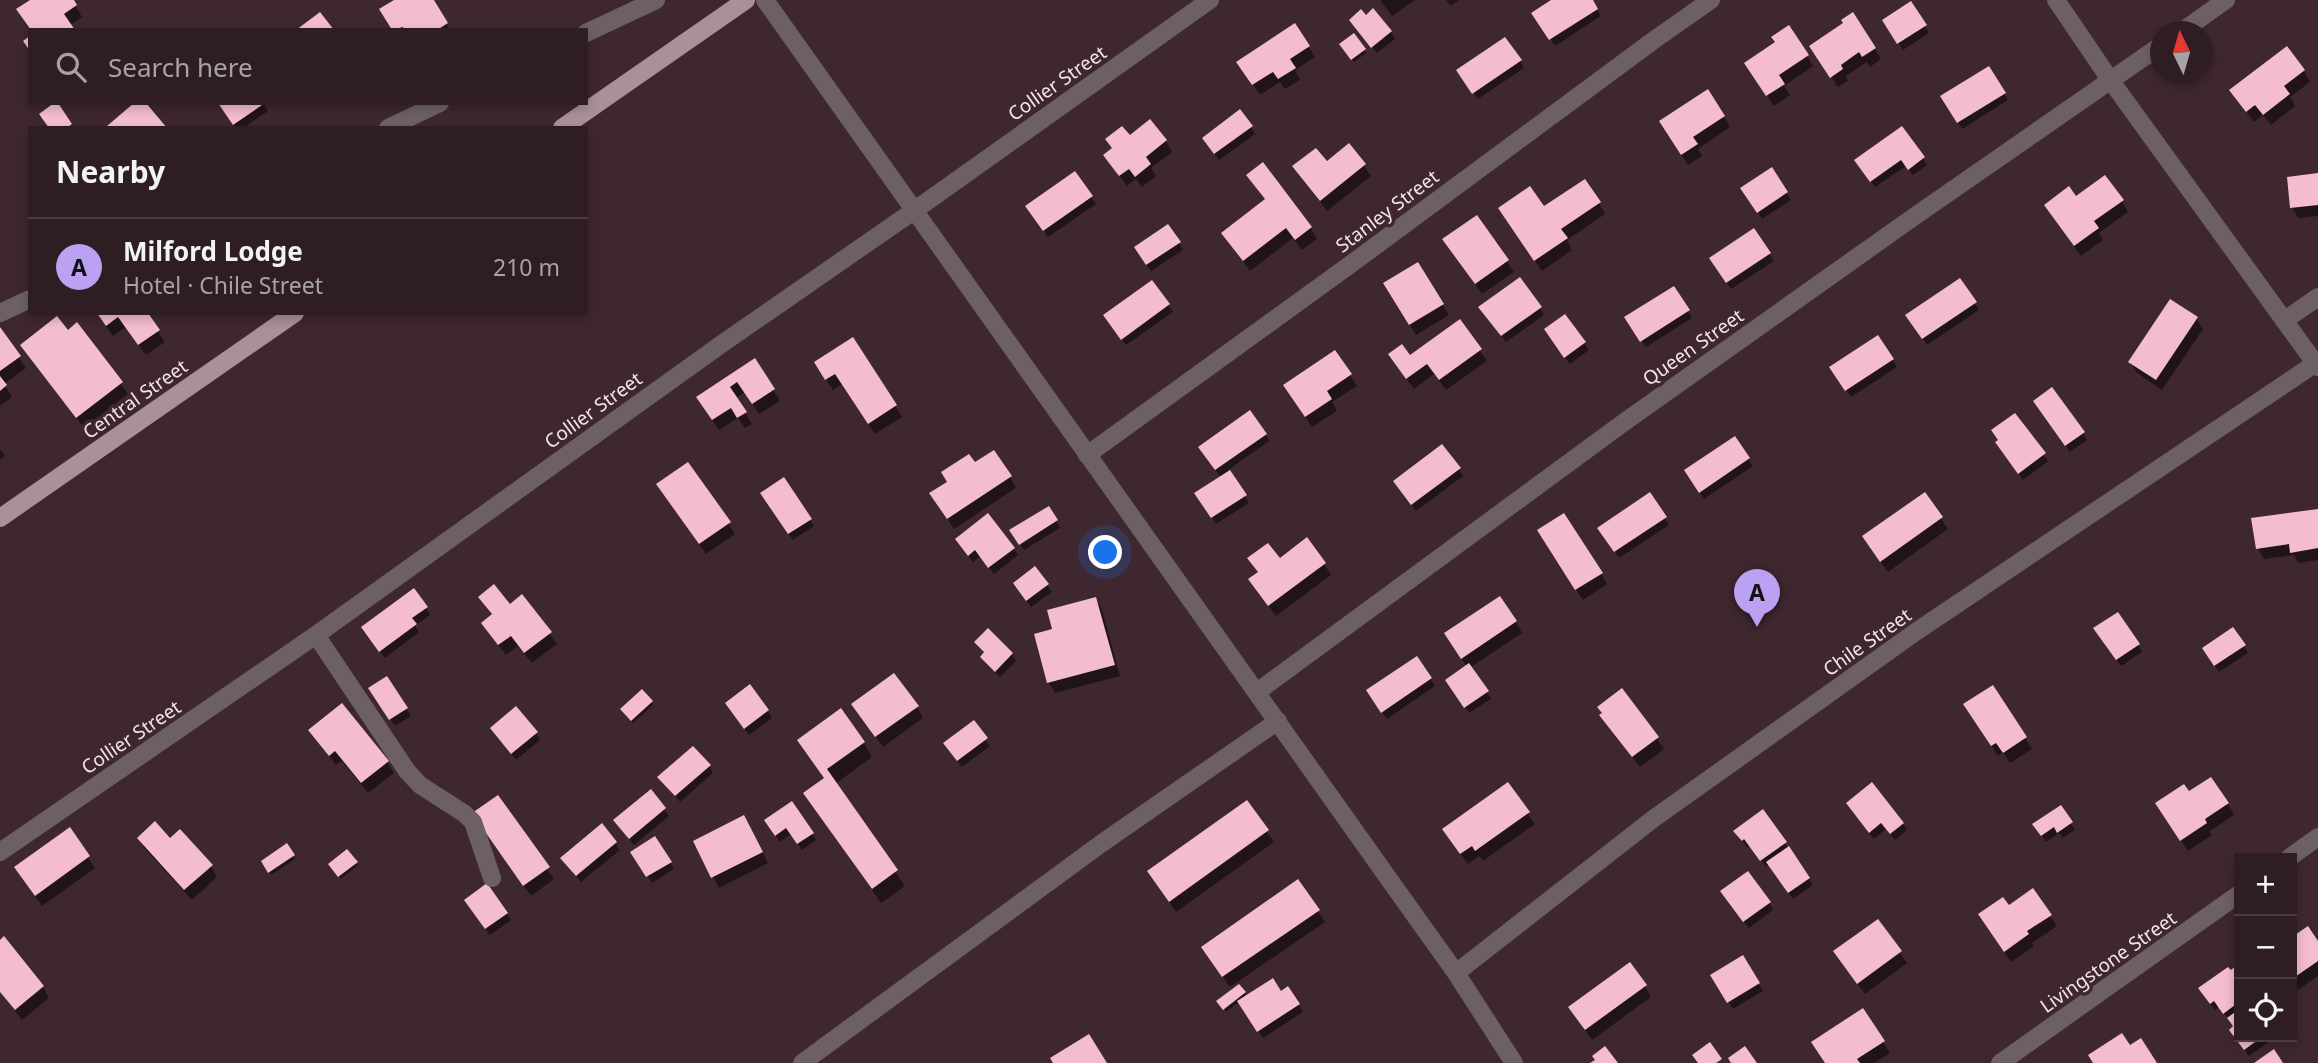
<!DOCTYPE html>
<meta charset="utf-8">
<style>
body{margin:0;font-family:"Noto Sans",sans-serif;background:#37262c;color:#f1f3f6}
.controls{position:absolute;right:21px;bottom:21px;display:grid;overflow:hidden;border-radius:0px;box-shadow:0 4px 10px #0003}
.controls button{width:63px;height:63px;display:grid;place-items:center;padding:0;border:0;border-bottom:2px solid #4a3b41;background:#2f1d24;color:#f1f3f6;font:35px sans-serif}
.compass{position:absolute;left:2150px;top:21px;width:63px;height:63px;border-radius:50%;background:#2f1d24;box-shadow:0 4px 10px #0003;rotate:355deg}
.you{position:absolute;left:1106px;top:553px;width:24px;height:24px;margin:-18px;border:5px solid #fff;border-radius:50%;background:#1a73e8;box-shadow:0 0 0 10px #1a73e833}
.badge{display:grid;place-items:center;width:46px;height:46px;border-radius:50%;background:#bca0f2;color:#111;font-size:23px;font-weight:700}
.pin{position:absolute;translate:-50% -58px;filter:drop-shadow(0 2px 4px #0008)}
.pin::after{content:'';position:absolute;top:37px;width:24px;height:21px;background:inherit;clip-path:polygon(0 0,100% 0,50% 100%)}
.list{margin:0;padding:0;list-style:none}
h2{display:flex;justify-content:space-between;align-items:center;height:91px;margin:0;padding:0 28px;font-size:30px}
h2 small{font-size:23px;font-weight:400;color:#a7a2a6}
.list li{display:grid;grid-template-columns:46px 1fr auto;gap:21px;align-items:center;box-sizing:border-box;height:98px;padding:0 28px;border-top:2px solid #4a3b41}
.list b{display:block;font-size:26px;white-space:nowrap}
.list p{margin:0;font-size:23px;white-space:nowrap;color:#a7a2a6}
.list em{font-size:23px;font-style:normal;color:#a7a2a6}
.icon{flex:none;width:38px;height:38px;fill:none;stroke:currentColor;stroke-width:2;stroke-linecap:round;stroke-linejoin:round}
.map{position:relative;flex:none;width:2318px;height:1063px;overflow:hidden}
.search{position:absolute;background:#2f1d24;box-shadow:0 4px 10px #0003;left:28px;top:28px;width:560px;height:77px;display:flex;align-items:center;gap:18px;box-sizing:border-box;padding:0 24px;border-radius:0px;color:#a7a2a6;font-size:26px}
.panel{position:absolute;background:#2f1d24;box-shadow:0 4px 10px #0003;left:28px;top:126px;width:560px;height:189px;border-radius:0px}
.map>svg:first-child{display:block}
.shadow{fill:#0007}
.building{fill:#f3bcd1}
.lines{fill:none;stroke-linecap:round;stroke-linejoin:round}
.minor{stroke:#6c6064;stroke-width:18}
.major{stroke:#a99099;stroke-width:18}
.labels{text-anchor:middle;stroke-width:7;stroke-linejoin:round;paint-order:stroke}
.street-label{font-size:19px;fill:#f4e4ea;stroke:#3f2730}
</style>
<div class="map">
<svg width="2318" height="1063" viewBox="0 0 2318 1063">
<rect width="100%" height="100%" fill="#3f2730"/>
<!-- shadow -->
<path class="shadow" d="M33,0h39l10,17 -12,8z
M397,0h35l18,30h-56l-12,-20z
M1380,0h35l-23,16z
M1446,0h13l-8,6z
M1555,0h36l10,16 -46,30 -18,-26z
M1911,4l18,29 -26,17 -19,-29z
M1845,24l30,25 6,10 -11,8 -3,-5 -21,14 2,5 -10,6 -20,-30z
M1355,27l36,5 4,7 -18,14z
M1354,35l12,18 -12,9 -13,-18z
M1309,47l6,10 -20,13 5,10 -15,9 -5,-7 -20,13 -15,-22z
M1807,56l6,10 -29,20 6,9 -16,11 -22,-32z
M1520,61l4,7 -46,31 -15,-21z
M1989,68l19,32 -46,29 -19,-32z
M2304,71l6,11 -20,15 5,9 -24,19 -8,-10 -9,7 -16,-21z
M219,103h45l4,8 -25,17h-7z
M1724,117l6,10 -32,22 4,7 -14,9 -21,-32z
M1251,127l4,7 -36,26 -11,-15z
M1129,137l37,4 6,11 -21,16 5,8 -14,11 -6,-8 -9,7 -22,-31z
M1349,145l22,31 -44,35 -33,-44 32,-4z
M1923,158l4,7 -14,10 -7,-9 -31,21 -19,-27z
M1771,170l20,30 -29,19 -19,-31z
M1075,174l21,30 -48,33 -17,-24z
M1249,175l62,53 6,11 -15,11 -9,-12 -43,33 -27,-38 43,-32z
M2318,175v41l-20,2 -6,-11z
M2076,198l46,3 6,11 -29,21 4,7 -22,16 -29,-40z
M1599,203l6,11 -38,26 5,10 -30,21 -35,-52 36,-10z
M1476,217l38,55 -32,22 -31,-44z
M1754,230l20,31 -43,28 -16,-23z
M1179,243l4,7 -32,21 -11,-16z
M1417,264l32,51 -33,20 -31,-51z
M1960,280l19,30 -52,35 -15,-23z
M1152,282l21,30 -47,33 -17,-23z
M1673,288l19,30 -46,29 -15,-22z
M1540,308l4,7 -38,27 -22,-28z
M97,313h49l19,29 -19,13 -20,-28 -13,9z
M1565,316l24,34 -19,14 -20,-27z
M2196,318l7,11 -41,61 -25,-17 -7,-11z
M1459,321l28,40 -41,29 -12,-16 -20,15 -18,-24z
M77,325l51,69 -44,34 -62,-83 46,-13z
M0,330l26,38 -22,16 8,13 -12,9z
M1878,337l19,30 -46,30 -16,-22z
M852,339l50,78 -27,17 -33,-50 -9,6 -11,-17z
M755,361l25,40 -21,13 -14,-22 -9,6 16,26 -7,4 -7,-10 -19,12 -14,-22z
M1350,375l7,11 -25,16 5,9 -25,16 -21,-31z
M2039,409l44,24 4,7 -17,12z
M2015,415l33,46 -25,19 -22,-30z
M1265,434l4,7 -41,29 21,33 -33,21 -19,-31 24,-15 -17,-24z
M1734,438l19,28 -49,33 -14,-21z
M0,449l5,7 -5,4z
M688,464l47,70 -29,20 -41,-59z
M975,465l35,12 6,11 -62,41 -16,-24z
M1459,469l4,7 -47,35 -17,-23z
M1924,494l24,35 -60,43 -18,-24z
M767,501l43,19 4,6 -21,14z
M1048,508l12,20 -36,22 -12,-19z
M2318,511v49l-20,3 -4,-8 -30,4 -6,-11z
M1665,518l4,7 -50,33 -16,-23z
M1545,542l56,32 6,10 -24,16z
M961,546l53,3 4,6 -24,19 -14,-18 -7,6z
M1249,559l75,5 7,11 -55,41 -19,-26 2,-16z
M1035,569l17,23 -21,15 -12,-16z
M522,596l35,48 -25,19 -14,-17 -12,9 -16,-21 3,-18 -13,-19 30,9z
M1096,599l6,11 18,66 -65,17 -7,-11 6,-52z
M426,608l4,7 -15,11 4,6 -34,26 -18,-24z
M1516,622l6,11 -51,34 20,32 -22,14 -18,-26 16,-20 -15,-22z
M988,631l24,23 4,7 -16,16 -14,-13 -4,-7 3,-3 -9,-12z
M2100,636l38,9 4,7 -21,14z
M2244,646l4,7 -29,19 -11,-17z
M1417,658l18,28 -48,33 -15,-21z
M387,678l24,38 -16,10 -21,-31z
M1992,687l40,62 -22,14 -7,-10 -5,3 -26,-40z
M1622,691l42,58 -24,18 -32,-41z
M651,702l2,3 -20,18 -9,-11z
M853,705l64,2 6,11 -40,29z
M731,710l37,1 4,7 -23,17z
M973,723l17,23 -28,21 -13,-17z
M492,728l44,5 4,7 -24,20z
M310,731l77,31 7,11 -26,20 -26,-32 -6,4z
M799,741l65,2 8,14 -37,27 70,102 -24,17 -76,-110 20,-14z
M709,766l4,7 -33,29 -20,-25z
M1508,785l27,39 -52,37 -4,-5 -11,8 -17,-23z
M650,791l19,25 -35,29 -19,-25z
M2188,793l40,11 6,11 -24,16 2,4 -24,16 -24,-37z
M498,797l56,82 -23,17 -50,-71z
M1246,802l28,40 -98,70 -27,-40z
M791,804l25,36 -14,10 -11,-16 -11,8 -10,-14z
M2060,807l15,23 -12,8 -4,-5 -13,9 -7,-10z
M1852,811l51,13 4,6 -12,10 -9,-11 -12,10z
M1763,812l50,73 -20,14 -24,-34 -3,2 -16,-22 -3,2 -7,-9z
M601,826l19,24 -39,32 -19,-24z
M750,828l18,35 -49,25 -6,-11z
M69,830l26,38 -53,38 -19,-27z
M139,838l31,3 41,25 6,11 -25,23 -47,-51z
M655,838l19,31 -22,14 -19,-31z
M287,846l8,13 -24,16 -8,-13z
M356,863l2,2 -17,14 -10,-12z
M1298,882l27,40 -95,65 -20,-29z
M1726,898l43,5 4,7 -24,18z
M470,907l37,7 4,6 -21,15z
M2008,908l42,8 7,10 -25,17 2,3 -23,16 -25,-36z
M1878,921l29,42 -42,31 -23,-31z
M2307,929l11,15v32l-26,18v-55z
M0,942l43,45 6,11 -27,22 -22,-28z
M1742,957l21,34 -30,18 -21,-34z
M2235,969l4,5v63h37l-27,19 -14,-19v-9l-6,-9 -10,-12 -4,3 -11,-14z
M1239,986l8,11 34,-4 18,12 4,7 -40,26 -24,-36 -13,10 -7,-11z
M1645,986l6,11 -59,43 -15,-22z
M1883,1042l7,11 -16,10h-48z"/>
<!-- building -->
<path class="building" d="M30,0h44l3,5 -13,9 11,16h-44l-15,-21z
M394,0h40l14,23 -11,7h-33l-1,-3 -11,3 -13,-21z
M1551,0h42l5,9 -49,31 -18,-27z
M1911,1l16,24 -30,19 -15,-24z
M1373,8l19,23 -21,17 -22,-28 12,-11 5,6z
M320,12l14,18h-38z
M1853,12l23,36 -14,9 -3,-5 -18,13 2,4 -13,9 -21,-32 34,-23 -2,-3z
M1295,23l15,23 -20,13 6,9 -18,11 -5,-7 -21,13 -16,-23z
M1789,25l20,30 -30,20 6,9 -19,12 -22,-33 31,-21 -4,-5z
M1354,33l12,16 -15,11 -12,-16z
M30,36v15l-7,-10z
M1505,37l17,23 -50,34 -16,-24z
M2287,46l18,24 -21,16 6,8 -27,21 -8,-10 -9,7 -17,-22z
M1989,66l17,27 -49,30 -17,-27z
M1708,89l17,27 -32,21 5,7 -17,11 -22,-34z
M54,103h4l14,21 -6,4h-17l-10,-14z
M134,103h12l21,25h-59l-1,-2z
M218,103h47l-32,22z
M1240,109l13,17 -39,28 -12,-16z
M1150,119l17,21 -21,17 5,7 -16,13 -6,-8 -10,7 -16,-21 9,-7 -7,-9 17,-13 8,9z
M1902,126l23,31 -17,13 -7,-10 -31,22 -16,-22z
M1349,143l17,21 -46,37 -28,-35 24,-18 11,13z
M1263,162l49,65 -17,13 -9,-12 -43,33 -22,-28 44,-34 -19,-24z
M1772,167l16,25 -31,21 -17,-25z
M1075,171l18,25 -50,35 -18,-25z
M2318,173v32l-28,3 -3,-31z
M2105,175l19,25 -30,21 5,7 -25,18 -30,-41 25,-19 7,10z
M1585,179l16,23 -40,27 7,9 -34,23 -36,-53 32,-22 14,20z
M1477,215l32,45 -34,24 -33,-45z
M1168,224l13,18 -35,23 -12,-18z
M1754,228l17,25 -45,30 -17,-25z
M1418,262l26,42 -35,21 -26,-42z
M1520,277l22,30 -41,29 -23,-29z
M1960,278l17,24 -55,37 -17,-24z
M1152,280l18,24 -49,36 -18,-25z
M1674,286l16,24 -50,32 -16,-25z
M2170,299l28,18 -42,63 -28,-18z
M97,313h51l12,17 -22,15 -20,-28 -12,9z
M1565,314l21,28 -22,16 -20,-29z
M57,316l11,14 9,-8 46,60 -47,36 -56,-73z
M1460,319l22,30 -43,31 -12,-16 -21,15 -18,-25 14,-10 8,11z
M0,327l21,29 -21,15z
M1878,335l16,24 -49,32 -16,-24z
M853,337l44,68 -29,19 -33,-50 -10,6 -11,-18z
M1335,350l17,24 -25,17 5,8 -27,18 -22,-32z
M755,358l20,31 -23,15 -15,-22 -7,5 17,25 -10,6 -6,-10 -19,12 -16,-23z
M0,376l7,9 -7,6z
M2052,387l33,45 -20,14 -32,-45z
M1250,410l17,24 -52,36 -17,-23z
M2015,413l31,40 -28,21 -23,-32 3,-2 -7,-10z
M1735,436l15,22 -51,35 -15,-23z
M1442,444l19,24 -50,37 -18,-24z
M994,450l18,26 -65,43 -18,-26 18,-11 -6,-10 28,-18 6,8z
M688,462l43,60 -32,22 -43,-60z
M1230,470l17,25 -36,23 -17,-25z
M784,477l28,42 -24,15 -28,-41z
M1650,492l17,25 -53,35 -17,-24z
M1925,492l18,25 -63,45 -18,-26z
M1049,506l9,14 -39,25 -10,-15z
M2318,509v39l-28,5 -1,-9 -33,5 -5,-31z
M988,513l27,35 -27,20 -13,-18 -7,6 -13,-17z
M1564,513l39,60 -28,17 -38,-60z
M1307,537l19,26 -58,43 -20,-27 10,-7 -11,-14 21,-15 12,15z
M1035,566l14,18 -23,17 -13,-18z
M494,584l16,20 12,-10 30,38 -28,21 -13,-17 -13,9 -17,-22 11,-9 -14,-17z
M414,588l14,19 -16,11 5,6 -38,28 -18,-25z
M1500,596l17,25 -56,38 -17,-26z
M1096,597l19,68 -68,18 -13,-49 18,-5 -5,-19z
M2118,612l22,32 -24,16 -23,-32z
M2233,627l13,18 -32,21 -12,-18z
M988,628l25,25 -18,19 -15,-15 4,-5 -10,-10z
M1417,656l15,22 -51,35 -15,-23z
M1469,663l20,28 -25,17 -19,-28z
M894,673l25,33 -44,31 -24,-33z
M387,676l21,32 -19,12 -21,-32z
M750,684l19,26 -25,19 -19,-26z
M1993,685l34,52 -24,16 -7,-10 -5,3 -28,-42z
M1622,688l37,49 -27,20 -33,-42 3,-2 -5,-6z
M642,689l11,12 -22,20 -11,-12z
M342,703l47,58 -28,22 -26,-32 -6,5 -21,-26z
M516,706l22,26 -27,22 -21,-26z
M841,708l24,34 -38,27 71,101 -26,19 -69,-96 21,-15 -27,-38z
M974,720l14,18 -31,23 -14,-18z
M693,746l18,19 -36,31 -18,-19z
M2211,777l18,26 -24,16 2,4 -27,18 -25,-38 29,-19 5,7z
M1508,782l22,30 -55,39 -3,-5 -12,8 -18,-25z
M1872,782l32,41 -14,11 -9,-11 -12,10 -23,-30z
M651,789l15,19 -37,31 -16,-19z
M498,795l52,72 -27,19 -51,-73z
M1247,800l22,30 -100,72 -22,-31z
M792,801l22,32 -17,11 -11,-16 -11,8 -11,-16z
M2061,805l12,17 -16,11 -3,-6 -13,9 -9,-12z
M1763,809l24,33 -27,19 -16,-22 -2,2 -9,-10z
M744,815l19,37 -52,26 -18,-37z
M155,821l15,17 10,-9 33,36 -29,25 -47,-52z
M602,823l15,19 -41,34 -16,-18z
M70,827l20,29 -55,40 -21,-29z
M655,836l17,26 -26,15 -16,-25z
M287,843l8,12 -27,18 -7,-12z
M1789,846l21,32 -22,15 -22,-31z
M347,849l11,13 -20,15 -10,-13z
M1748,871l23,31 -28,20 -23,-31z
M1298,879l22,31 -98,67 -21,-30z
M487,883l21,30 -23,16 -21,-29z
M2033,888l19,27 -25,16 2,3 -25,18 -26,-38 25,-17 6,8z
M1878,919l24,32 -45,33 -24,-33z
M2308,926l10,15v20l-26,18v-42z
M4,936l40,50 -29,24 -15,-18v-52z
M1743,955l17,28 -33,20 -17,-28z
M1630,962l17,23 -62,45 -17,-23z
M2236,966l3,5v31l-16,12 -9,-13 -4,3 -12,-16 30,-21 3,3z
M1273,978l8,13 7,-5 12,18 -43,28 -20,-31z
M1239,984l7,8 -23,18 -7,-9z
M1863,1008l22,33 -28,18 3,4h-35l-14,-21z
M2239,1009v28h23l-18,13 -15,-20 4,-4 -6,-8z
M2122,1033l8,12 11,-7 16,25h-64l-5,-8z
M1089,1034l18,29h-54l-3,-5z
M1710,1042l12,17 -6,4h-18l-6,-8z
M1605,1046l13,17h-28l5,-3 -3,-4z
M1745,1046l12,17h-26l-3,-5z
M2274,1049l9,14h-29z"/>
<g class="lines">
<!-- minor -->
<path class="minor" d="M765,0l626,882 65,91 58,90
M2056,0l55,81 207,286
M2181,32l45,-32
M586,33l70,-33
M388,128l52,-25
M0,313l30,-14
M2285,320l33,-23
M1087,455l264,-191 303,-224 57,-40
M316,635l91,136 13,14 45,29 8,8 19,56
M1257,692l366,-269 292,-207 245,-170
M0,852l316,-217 407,-292 192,-133 295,-210
M2289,858l29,-21
M1456,973l197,-154 264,-188 399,-268
M802,1063l300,-220 176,-122
M2000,1063l239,-169"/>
<!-- major -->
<path class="major" d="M562,128l184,-128
M0,518l295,-205"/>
</g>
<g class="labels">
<!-- street labels -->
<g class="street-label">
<text transform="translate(1057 83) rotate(-35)" y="7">Collier Street</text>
<text transform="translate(1387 211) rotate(-37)" y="7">Stanley Street</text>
<text transform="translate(1693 347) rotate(-35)" y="7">Queen Street</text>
<text transform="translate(135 399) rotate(-35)" y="7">Central Street</text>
<text transform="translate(593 410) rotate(-36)" y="7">Collier Street</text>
<text transform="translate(1867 642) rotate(-35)" y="7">Chile Street</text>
<text transform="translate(131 737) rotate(-34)" y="7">Collier Street</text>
<text transform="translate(2108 962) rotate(-35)" y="7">Livingstone Street</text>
</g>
</g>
</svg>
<div class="controls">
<button>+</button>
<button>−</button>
<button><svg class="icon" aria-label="locate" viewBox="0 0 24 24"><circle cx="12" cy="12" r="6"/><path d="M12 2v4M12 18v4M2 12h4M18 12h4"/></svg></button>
</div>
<svg class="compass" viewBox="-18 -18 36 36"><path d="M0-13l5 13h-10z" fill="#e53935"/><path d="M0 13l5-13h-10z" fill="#a7a2a6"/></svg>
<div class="you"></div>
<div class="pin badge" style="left:1757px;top:627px">A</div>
<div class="search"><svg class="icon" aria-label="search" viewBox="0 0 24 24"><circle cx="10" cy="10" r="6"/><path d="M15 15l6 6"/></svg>Search here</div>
<section class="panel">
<h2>Nearby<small></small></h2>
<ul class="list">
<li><span class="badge">A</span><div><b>Milford Lodge</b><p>Hotel · Chile Street</p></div><em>210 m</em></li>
</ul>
</section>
</div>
